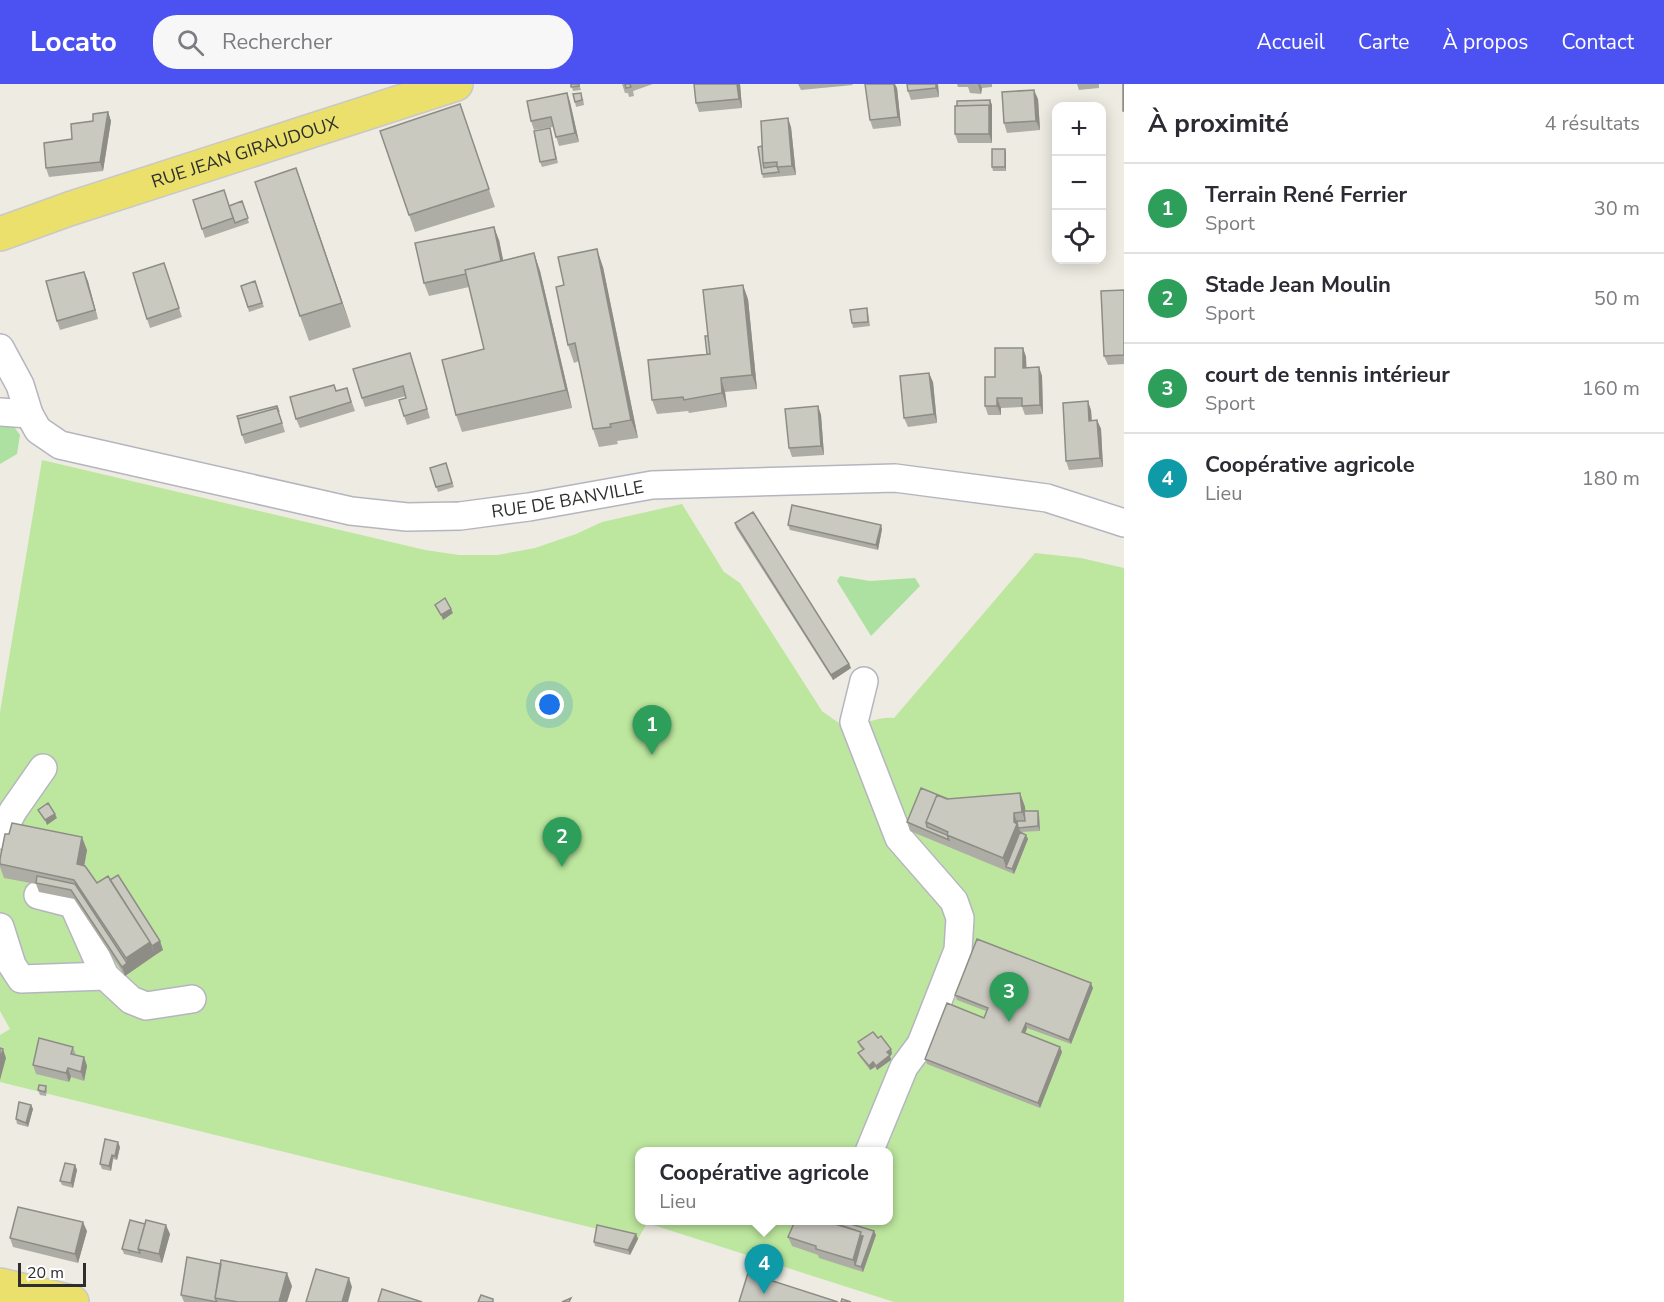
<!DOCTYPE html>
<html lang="fr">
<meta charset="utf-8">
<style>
body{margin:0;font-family:"Nunito Sans",sans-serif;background:#f7f7f7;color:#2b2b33}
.controls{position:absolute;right:18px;top:18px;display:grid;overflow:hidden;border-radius:12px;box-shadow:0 3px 15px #0003}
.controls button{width:54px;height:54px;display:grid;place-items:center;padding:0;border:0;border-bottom:2px solid #e1e1e2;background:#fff;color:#2b2b33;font:30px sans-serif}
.scale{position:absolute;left:18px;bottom:15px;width:68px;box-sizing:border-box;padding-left:6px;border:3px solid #2e2e2e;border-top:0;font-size:16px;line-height:21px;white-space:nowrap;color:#2e2e2e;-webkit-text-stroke:4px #fff;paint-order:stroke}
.you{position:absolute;left:550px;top:621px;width:21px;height:21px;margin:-15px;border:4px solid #fff;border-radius:50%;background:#1a73e8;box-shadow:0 0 0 9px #1a73e833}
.badge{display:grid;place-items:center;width:39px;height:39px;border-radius:50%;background:#4c51f1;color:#fff;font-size:20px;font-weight:700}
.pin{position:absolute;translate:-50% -50px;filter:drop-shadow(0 2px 3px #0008)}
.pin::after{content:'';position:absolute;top:32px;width:21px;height:18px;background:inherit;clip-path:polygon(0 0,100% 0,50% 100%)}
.popup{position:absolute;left:635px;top:1063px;width:258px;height:78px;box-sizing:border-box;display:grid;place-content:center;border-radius:12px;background:#fff;filter:drop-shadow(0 2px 4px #0005);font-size:20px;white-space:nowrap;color:#7c7c81}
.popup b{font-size:22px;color:#2b2b33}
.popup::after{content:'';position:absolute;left:50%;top:100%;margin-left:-12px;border:12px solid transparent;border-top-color:#fff}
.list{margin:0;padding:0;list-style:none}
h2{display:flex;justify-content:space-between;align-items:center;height:78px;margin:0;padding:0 24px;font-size:26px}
h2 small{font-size:20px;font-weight:400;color:#7c7c81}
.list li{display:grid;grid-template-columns:39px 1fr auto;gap:18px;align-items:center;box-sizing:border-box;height:90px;padding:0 24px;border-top:2px solid #e1e1e2}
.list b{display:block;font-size:22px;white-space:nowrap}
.list p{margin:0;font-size:20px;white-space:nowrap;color:#7c7c81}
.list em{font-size:20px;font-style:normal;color:#7c7c81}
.icon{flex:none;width:33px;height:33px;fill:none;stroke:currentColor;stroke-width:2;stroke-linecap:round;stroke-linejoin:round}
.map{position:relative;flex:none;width:1124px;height:1218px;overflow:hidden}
header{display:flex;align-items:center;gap:36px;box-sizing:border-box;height:84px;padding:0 30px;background:#4c51f1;color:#fff}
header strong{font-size:28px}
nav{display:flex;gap:33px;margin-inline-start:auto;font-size:21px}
.search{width:420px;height:54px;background:#f7f7f7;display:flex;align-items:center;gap:15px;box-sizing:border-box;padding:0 21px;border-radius:24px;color:#7c7c81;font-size:22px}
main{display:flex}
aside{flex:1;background:#fff}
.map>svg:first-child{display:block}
.green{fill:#ade1a2}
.pitch{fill:#bde79e;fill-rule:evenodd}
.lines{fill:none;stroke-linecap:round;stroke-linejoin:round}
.minor-casing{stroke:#b5b5c0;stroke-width:30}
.major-casing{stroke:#c9c9c9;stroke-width:36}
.minor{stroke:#fff;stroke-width:27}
.major{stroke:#eae06b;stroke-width:33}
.wall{fill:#aeada5}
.shaded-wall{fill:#8d8d86}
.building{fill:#cac9c0;stroke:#8d8d86;stroke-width:1.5}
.labels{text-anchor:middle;stroke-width:6;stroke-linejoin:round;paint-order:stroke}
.street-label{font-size:18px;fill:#2e2e2e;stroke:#fff}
</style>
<header>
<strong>Locato</strong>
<div class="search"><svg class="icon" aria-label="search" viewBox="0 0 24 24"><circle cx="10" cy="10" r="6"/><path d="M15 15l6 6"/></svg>Rechercher</div>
<nav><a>Accueil</a><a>Carte</a><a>À propos</a><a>Contact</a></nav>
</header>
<main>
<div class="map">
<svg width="1124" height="1218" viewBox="0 0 1124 1218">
<rect width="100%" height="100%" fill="#eeebe2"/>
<!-- green -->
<path class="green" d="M0,339l12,1 8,11 -3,19 -17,10z
M840,492l30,5 45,-3 5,8 -49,50 -34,-55z"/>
<!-- pitch -->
<path class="pitch" d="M42,376l383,90 34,5h39l37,-7 41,-14 26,-12 80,-18 42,68 16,11 82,128c6,4 14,11 20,13 17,4 35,-8 52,-6l141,-165 46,5 43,10v734h-230l-247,-79 -9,16 -638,-157v-47l10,-6 -10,-18v-299zM640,1068h248v68h-248z"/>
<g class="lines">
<defs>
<g id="minor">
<path id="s1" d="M0,264l20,37 9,29 9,16 22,15 291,66 56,6 53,-1 69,-9 123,-22 243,-7 152,20 77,25"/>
<path d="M0,328l29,2"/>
<path d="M864,597l-10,41 45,116 55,63 6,17 -2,32 -37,94 -17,23 -35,85"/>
<path d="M0,751l13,-24 30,-43"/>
<path d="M38,811l35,9 32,72"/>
<path d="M0,843l12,38 9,14 84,-3 26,24 15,6 46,-7"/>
</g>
<g id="major">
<path id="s2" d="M0,150l69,-25 387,-125"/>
<path d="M0,1201l72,17"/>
</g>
</defs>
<!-- minor casing -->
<use href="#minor" class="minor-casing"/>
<!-- major casing -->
<use href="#major" class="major-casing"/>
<!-- minor -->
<use href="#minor" class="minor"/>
<!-- major -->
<use href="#major" class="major"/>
</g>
<!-- wall -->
<path class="wall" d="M571,0h8l2,6 -8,1z
M622,0h31l-20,7 1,5 -5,1 -1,-4h-3z
M740,0l2,24 -43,4 -3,-9z
M798,0h54l1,1 -52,5z
M907,0h31l1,13 -28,3 -3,-9z
M957,0h35v3l-10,1 -1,6 -11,-1 -2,-6h-10z
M1077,0h22v4l-20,2z
M897,4l4,38 -28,3 -3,-9z
M567,9l3,9 9,40 -20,4 -6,-19 -19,3 -3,-9z
M583,14l1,7 -8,2 -1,-5z
M1038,15l2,31 -33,3 -3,-10z
M990,16l2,5v38h-34l-3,-9z
M108,28l3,9 -8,50 -54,6 -3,-9 26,-29 21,-18z
M466,38l29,85 -80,25 -35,-101z
M791,43l5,48 -33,3 -1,-4v-28z
M551,48l7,31 -16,4 -2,-5z
M1005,65l1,4v18h-13l-1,-4z
M296,84l55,159 -42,14 -9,-25z
M242,117l7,22 -44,15 -3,-9 27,-23z
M499,156l4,20 31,-7 6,18 32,137 -110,24 -6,-17 28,-66 -15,-62 -40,9 -5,-13z
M164,179l18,54 -32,11 -3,-9z
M603,183l35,171 -21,3 1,3 -19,3 -6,-18 -14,-68 -5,2 -6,-18 -4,-60z
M84,188l14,47 -38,11 -3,-9z
M255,197l9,26 -15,5 -8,-26z
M1124,206v74l-16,1 -4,-9z
M748,215l9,90 -32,3 2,15 -38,6 -1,-2 -31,3 -5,-14 55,-46 1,-18z
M868,228l2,14 -17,2 -1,-5z
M1023,264l3,9v10h13l3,9 1,38 -18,1 -3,-8 -21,1v7h-13l-3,-9 10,-29z
M413,278l17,56 -23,7 -3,-9 2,-20 -41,11 -3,-9z
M933,298l4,41 -29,4 -4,-9z
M334,301l2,6 11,-3 8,23 -55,17 -4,-9z
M277,322l8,26 -40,12 -3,-9z
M818,322l3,9 3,40 -32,2 -3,-9z
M1091,326l1,11 5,-1 4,9 2,38 -34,3 -3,-9z
M446,379l8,24 -16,5 -8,-24z
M735,439l114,141 2,4 -18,12 -97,-152z
M788,441l94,4 -4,21 -88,-20z
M1020,709l5,14v4l14,4 1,16 -20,1 8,7 -14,35 -104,-43 -3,-9 41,-23z
M87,766l-3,16 13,17 63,58 3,9 -38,26 -51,-77 -35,-7 -3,-8 -32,-6 -4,-11v-8z
M1093,904l-22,56 -44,-16 -2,6 37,18 -22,56 -113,-44 -2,-5 59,-41 2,-7 -29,-11 -2,-5z
M878,954l13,11 1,5 -2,2 1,4 -14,10 -2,-3 -5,3 -10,-13 -2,-4 5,-3 -3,-3 -2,-5z
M73,963l3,8 8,2 3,9 -3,15 -13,-4 -2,5 -33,-8 -3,-9z
M46,1002l1,5 -1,5 -6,-1 -2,-5z
M31,1021l2,4 -5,18 -11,-3 -1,-5z
M120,1063l-3,13 -4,-1 -2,12 -9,-2 -2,-5z
M75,1081l2,5 -4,18 -11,-3 -2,-4z
M824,1139l52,12 -13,37 -44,-14 -1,-3 -26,-9 -4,-9z
M87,1147l-9,32 -65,-16 -3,-9z
M170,1150l-8,29 -38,-9 -2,-5z
M636,1150l2,5 -8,16 -35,-9 -1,-4z
M292,1202l-5,16h-103l-3,-7z"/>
<!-- shaded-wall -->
<path class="shaded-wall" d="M737,0h3l2,24 -3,-9z
M894,0h1l2,4 4,38 -3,-9z
M936,0h2l1,13 -3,-9z
M978,0h2l2,4 -1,6z
M1034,6l4,9 2,31 -4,-9z
M567,9l3,9 9,40 -4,-9z
M990,16l2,5v38l-3,-9v-29z
M108,28l3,9 -8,50 -3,-9z
M788,34l3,9 5,48 -4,-9z
M1005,65l1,4v18l-1,-4z
M296,84l9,25 46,134 -9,-24z
M494,143l5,13 8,39 -5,-14z
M597,165l6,18 35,171 -7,-18z
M534,169l6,18 32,137 -6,-18z
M84,188l4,9 10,38 -3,-9z
M743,201l5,14 9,90 -5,-14z
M1023,264l3,9 1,20 -4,-9z
M1039,283l3,9 1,38 -3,-9z
M929,289l4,9 4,41 -3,-9z
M721,294l4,14 2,15 -5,-14z
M997,314l4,10v7l-4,-9z
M1088,317l3,9 1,20 -3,-9z
M818,322l3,9 3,40 -3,-9z
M1097,336l4,9 2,38 -3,-9z
M881,441l1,4 -4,21 -2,-5z
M451,525l2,4 -10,7 -2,-5z
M849,580l2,4 -18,12 -2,-5z
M1020,709l5,14 2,18 -5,-13z
M1038,727l1,4 1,16 -2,-5z
M1014,729l8,24 -16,30 -3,-9 11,-36z
M55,730l2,4 -10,7 -2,-5z
M1026,751l2,4 -14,35 -2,-5z
M82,753l5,13 -5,28 -5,-14z
M160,857l3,9 -8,5 -3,-9z
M150,858l5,13 -30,21 -3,-9 5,-4 -1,-5z
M1091,899l2,5 -22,56 -2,-4z
M1026,939l1,5 -3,9 -2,-5z
M1060,963l2,5 -22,56 -2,-5z
M3,965l3,9 -6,22v-21z
M891,965l1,5 -2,2 1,4 -14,10 -1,-4z
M84,973l3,9 -3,15 -3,-9z
M873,978l2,5 -5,3 -1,-4z
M68,984l3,9 -2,5 -3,-9z
M31,1021l2,4 -5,18 -2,-4z
M118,1058l2,5 -3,13 -2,-4z
M112,1071l1,4 -2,12 -2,-5z
M75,1081l2,5 -4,18 -2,-5z
M83,1138l4,9 -9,32 -3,-9z
M166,1141l4,9 -8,29 -3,-9z
M874,1147l2,4 -13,37 -2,-5z
M861,1148l4,9 -10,24 -2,-5z
M636,1150l2,5 -8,16 -2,-5z
M287,1189l5,13 -5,16h-8z
M349,1194l3,9 -4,15h-6z"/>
<!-- building -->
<path class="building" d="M571,0h8v2l-8,1z
M625,0h5l1,3 -5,1z
M694,0h43l2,15 -43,4z
M865,0h29l4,33 -28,3z
M907,0h29v4l-28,3z
M1123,0h1v27h-1z
M1034,6l2,31 -32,2 -2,-31z
M567,9l8,40 -19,4 -5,-20 -20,4 -4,-20z
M581,9l1,7 -7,2 -2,-8z
M990,16v10l-1,-5 -32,1v-5z
M460,20l29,85 -80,26 -29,-84z
M989,21v29h-34v-28z
M108,28l-8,50 -54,6 -2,-25 28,-4 -1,-15 22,-3v-7z
M788,34l4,48 -15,1v-5l-14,1 -2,-42z
M550,44l6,31 -16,3 -6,-31z
M762,62l1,17 1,5 13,-2 2,6 -17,2 -4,-27z
M992,65h13v18h-13z
M296,84l46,135 -42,13 -45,-134z
M224,106l9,28 -31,11 -9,-29z
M242,117l6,17 -13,5 -6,-17z
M494,143l7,34 -36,9 1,4 -42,9 -9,-40z
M597,165l34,171 -21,4 1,3 -18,2 -18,-86 -7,2 -12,-58 8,-2 -6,-28z
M534,169l32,137 -110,25 -14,-55 42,-11 -19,-79z
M164,179l15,45 -32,11 -14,-46z
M84,188l11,38 -38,11 -11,-40z
M255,197l7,22 -14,4 -7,-21z
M743,201l9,90 -31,3 1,15 -38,7 -1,-3 -31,3 -4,-40 62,-6 -7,-64z
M1124,206v65l-20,1 -3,-65z
M867,224l1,14 -16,1 -2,-13z
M705,252h3l2,18h-3z
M995,264h28v20l16,-1 1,38 -18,1v-8h-25v8h-12v-29h10z
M410,269l17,56 -23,7 -5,-16 7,-2 -3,-12 -41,12 -9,-29z
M929,289l5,41 -30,4 -4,-42z
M334,301l2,6 11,-3 4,14 -55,17 -6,-22z
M1088,317l1,20 8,-1 3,38 -34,3 -3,-58z
M277,322l2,6 -2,-4 -39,11 -1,-3z
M818,322l3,40 -32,2 -4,-39z
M277,324l5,15 -40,12 -4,-16z
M446,379l6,20 -16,4 -6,-19z
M792,421l89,20 -5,20 -88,-20z
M753,428l96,152 -18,11 -96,-152z
M445,514l6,11 -10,6 -6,-10z
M921,704l27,11 -11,-4 -11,27 1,5 20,8 2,5 -42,-18z
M1020,709l2,19 -8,1v9l3,2 -14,34 -56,-23 1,-3 -22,-10 11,-27 10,4z
M48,719l7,11 -10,6 -7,-10z
M1024,727h14v15l-20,2 -1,-7h8z
M12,739l70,14 -5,27 8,2 12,17 11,-7 42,66 -24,16 -52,-78 -74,-16v-5l5,-25h4z
M1020,748l6,3 -14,34 -6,-2z
M118,791l42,66 -8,5 -2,-4 -40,-62z
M37,792l38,8 52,79 -5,4 -51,-77 -35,-7z
M977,855l114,44 -22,57 -43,-17 -4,9 38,15 -22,56 -113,-44 22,-56 37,15 4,-10 -33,-13z
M873,948l5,6 3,-2 10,13 -4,3 3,3 -14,11 -3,-4 -4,4 -11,-13 6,-4 -6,-7z
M39,954l34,9 -2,7 13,3 -3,15 -13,-4 -2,5 -33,-8z
M0,964l3,1 -3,10z
M39,1001l7,1 -1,6 -7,-2z
M19,1018l12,3 -5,18 -10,-4z
M105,1055l13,3 -3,14 -3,-1 -3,11 -9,-2z
M65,1079l10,2 -4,18 -11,-2z
M18,1123l65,15 -8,32 -65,-16z
M130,1136l15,4 -7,25 2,4 -18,-4z
M146,1136l20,5 -7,29 -21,-5z
M795,1137h20l9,2 1,-2 36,11 -8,28 -37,-11v-3l-28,-9z
M841,1137l33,10 -13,36 -6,-2 8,-29 -3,-1 1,-3 -21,-7z
M597,1141l39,9 -8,16 -34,-8z
M187,1173l34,7 -6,34 2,4 -36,-7z
M221,1176l66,13 -8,29h-41l-23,-4z
M316,1185l33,9 -7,24h-36z
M748,1189l90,29h-99z
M382,1205l40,13h-44z
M481,1211l12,4v3h-15z
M571,1214l-2,4h-7z
M842,1215l9,3h-10z"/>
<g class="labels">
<!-- street labels -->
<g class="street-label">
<text dy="6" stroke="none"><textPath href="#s2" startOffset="258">RUE JEAN GIRAUDOUX</textPath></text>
<text dy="6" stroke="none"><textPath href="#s1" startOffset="634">RUE DE BANVILLE</textPath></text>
</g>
</g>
</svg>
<div class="controls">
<button>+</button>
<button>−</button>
<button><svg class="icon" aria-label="locate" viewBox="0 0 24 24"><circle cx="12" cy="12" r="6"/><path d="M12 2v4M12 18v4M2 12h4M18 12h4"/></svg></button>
</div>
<div class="scale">20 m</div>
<div class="you"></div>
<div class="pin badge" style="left:652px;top:671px;background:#2e9e5b">1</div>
<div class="pin badge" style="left:562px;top:783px;background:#2e9e5b">2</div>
<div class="pin badge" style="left:1009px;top:938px;background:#2e9e5b">3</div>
<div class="pin badge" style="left:764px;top:1210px;background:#0f9aa8">4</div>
<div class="popup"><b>Coopérative agricole</b>Lieu</div>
</div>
<aside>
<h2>À proximité<small>4 résultats</small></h2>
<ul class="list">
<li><span class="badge" style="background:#2e9e5b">1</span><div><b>Terrain René Ferrier</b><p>Sport</p></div><em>30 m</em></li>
<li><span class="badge" style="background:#2e9e5b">2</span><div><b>Stade Jean Moulin</b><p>Sport</p></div><em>50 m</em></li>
<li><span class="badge" style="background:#2e9e5b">3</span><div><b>court de tennis intérieur</b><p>Sport</p></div><em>160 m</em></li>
<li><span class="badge" style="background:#0f9aa8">4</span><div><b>Coopérative agricole</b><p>Lieu</p></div><em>180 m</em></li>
</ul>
</aside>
</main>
